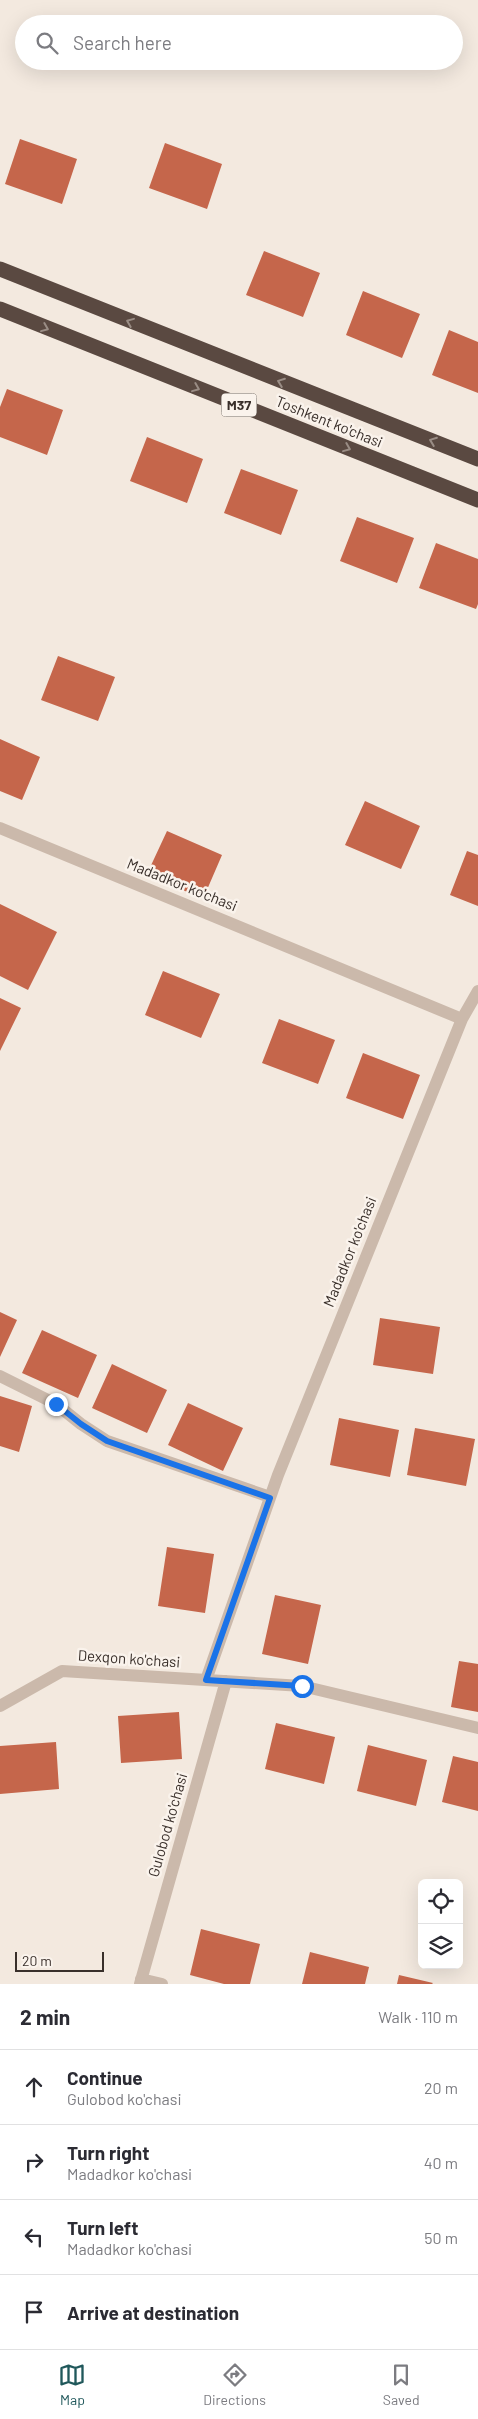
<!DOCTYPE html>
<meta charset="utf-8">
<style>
body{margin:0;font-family:Barlow,sans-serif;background:#f7f7f7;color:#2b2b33}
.controls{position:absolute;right:15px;bottom:15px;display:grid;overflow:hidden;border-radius:8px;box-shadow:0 5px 20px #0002}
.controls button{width:45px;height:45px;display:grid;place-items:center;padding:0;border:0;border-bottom:1px solid #e1e1e2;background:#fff;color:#2b2b33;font:25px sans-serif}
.scale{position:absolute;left:15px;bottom:12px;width:89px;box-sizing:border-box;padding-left:5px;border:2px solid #392f2a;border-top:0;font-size:14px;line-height:18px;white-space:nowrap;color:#392f2a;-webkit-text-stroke:4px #faf3ec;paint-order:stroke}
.stop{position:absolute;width:15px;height:15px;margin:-11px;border:4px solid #1a73e8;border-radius:50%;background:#fff}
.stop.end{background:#1a73e8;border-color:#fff;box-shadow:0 1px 5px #0008}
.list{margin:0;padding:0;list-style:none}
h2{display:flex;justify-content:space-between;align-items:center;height:65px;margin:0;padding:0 20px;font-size:21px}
h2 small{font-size:16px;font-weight:400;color:#7c7c81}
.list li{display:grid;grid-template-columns:32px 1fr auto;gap:15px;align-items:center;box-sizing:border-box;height:75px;padding:0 20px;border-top:1px solid #e1e1e2}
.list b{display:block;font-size:19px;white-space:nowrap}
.list p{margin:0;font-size:16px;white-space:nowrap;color:#7c7c81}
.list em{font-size:16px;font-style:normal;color:#7c7c81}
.icon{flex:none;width:28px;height:28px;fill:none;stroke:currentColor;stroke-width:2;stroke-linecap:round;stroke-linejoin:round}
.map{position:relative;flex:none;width:478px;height:1984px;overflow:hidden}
.search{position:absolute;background:#fff;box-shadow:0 5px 20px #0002;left:15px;right:15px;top:15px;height:55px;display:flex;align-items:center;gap:12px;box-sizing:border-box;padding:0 18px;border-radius:28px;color:#7c7c81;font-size:19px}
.sheet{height:365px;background:#fff}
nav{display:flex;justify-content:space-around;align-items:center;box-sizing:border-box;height:70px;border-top:1px solid #e1e1e2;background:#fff;font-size:14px;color:#7c7c81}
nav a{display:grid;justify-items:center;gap:2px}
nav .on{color:#20585b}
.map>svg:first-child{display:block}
.building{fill:#c5664b}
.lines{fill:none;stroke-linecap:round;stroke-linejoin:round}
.street{stroke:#cbb9ab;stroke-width:12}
.highway{stroke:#5a4941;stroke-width:15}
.oneway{stroke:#9a8d85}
.route{stroke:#1a73e8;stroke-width:6}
.labels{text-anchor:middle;stroke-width:5;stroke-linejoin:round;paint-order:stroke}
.shield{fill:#faf3ec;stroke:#736a64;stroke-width:1}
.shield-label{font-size:14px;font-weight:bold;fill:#392f2a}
.street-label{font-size:15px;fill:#392f2a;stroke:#faf3ec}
</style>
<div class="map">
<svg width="478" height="1984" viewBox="0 0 478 1984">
<rect width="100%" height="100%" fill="#f3e9df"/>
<!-- building -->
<path class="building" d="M20,139l57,20 -15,45 -57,-20z
M165,143l57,21 -15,45 -58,-21z
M264,251l56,22 -17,44 -57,-22z
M363,291l57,23 -18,44 -56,-23z
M449,330l29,12v51l-46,-18z
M7,389l56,21 -16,45 -47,-18v-30z
M147,437l56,22 -16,44 -57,-22z
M241,469l57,21 -17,45 -57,-22z
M357,517l57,21 -17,45 -57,-22z
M436,543l42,16v45l-2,5 -57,-21z
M58,656l57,21 -17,44 -57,-21z
M0,739l40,18 -18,43 -22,-9z
M365,801l55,25 -19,43 -56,-24z
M167,831l55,24 -19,44 -56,-25z
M467,851l11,4v51l-28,-11z
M0,904l57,28 -29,58 -28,-14z
M163,971l57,23 -19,44 -56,-23z
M0,998l21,10 -21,43z
M279,1019l56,21 -17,44 -56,-21z
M363,1053l57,22 -17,44 -57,-21z
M0,1312l17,8 -17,37z
M380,1318l60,9 -7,47 -60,-9z
M42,1330l55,25 -19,43 -56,-25z
M112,1364l55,26 -20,43 -55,-25z
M0,1396l32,10 -13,46 -19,-6z
M188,1403l55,25 -20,43 -55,-26z
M339,1418l60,12 -9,47 -60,-12z
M415,1428l60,11 -9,47 -59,-11z
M167,1547l47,7 -9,59 -47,-7z
M275,1595l46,10 -13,59 -46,-10z
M459,1661l19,3v48l-27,-5z
M179,1712l3,47 -61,4 -3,-47z
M276,1723l59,14 -11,47 -59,-15z
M56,1742l3,47 -59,5v-48z
M368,1745l59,15 -11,46 -59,-15z
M453,1756l25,6v49l-36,-9z
M201,1929l59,15 -10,40h-26l-34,-9z
M310,1952l59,15 -4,17h-63z
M399,1975l34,8 -1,1h-35z"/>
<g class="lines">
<!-- street -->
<path class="street" d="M0,828l462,191
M0,1376l56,28 25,20 26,17 163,56
M206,1680l72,-205 184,-456 16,-28
M0,1706l62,-35 240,15 176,42
M141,1979l21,5
M140,1984l86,-303"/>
<!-- highway -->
<path class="highway" d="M0,269l478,190
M0,309l478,191"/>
</g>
<!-- one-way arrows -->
<defs><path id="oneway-chevron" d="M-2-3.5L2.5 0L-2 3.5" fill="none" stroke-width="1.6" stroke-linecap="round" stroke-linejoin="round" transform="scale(1.25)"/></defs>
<g class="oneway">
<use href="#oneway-chevron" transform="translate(130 322) rotate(-158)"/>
<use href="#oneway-chevron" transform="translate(45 328) rotate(22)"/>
<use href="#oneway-chevron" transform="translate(281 382) rotate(-159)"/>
<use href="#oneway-chevron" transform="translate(196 388) rotate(22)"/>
<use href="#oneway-chevron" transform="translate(433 441) rotate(-159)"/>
<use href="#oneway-chevron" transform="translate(347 448) rotate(22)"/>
</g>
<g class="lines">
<!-- route -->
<path class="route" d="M56,1404l25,20 26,17 163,57 -64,182 96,6"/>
</g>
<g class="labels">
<!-- shield labels -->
<rect class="shield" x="221.5" y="393.5" width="35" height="23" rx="4"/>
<g class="shield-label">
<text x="239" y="410">M37</text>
</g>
<!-- street labels -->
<g class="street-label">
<text transform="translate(329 422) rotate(22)" y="5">Toshkent ko'chasi</text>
<text transform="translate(182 885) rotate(22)" y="5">Madadkor ko'chasi</text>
<text transform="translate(350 1252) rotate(-68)" y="5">Madadkor ko'chasi</text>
<text transform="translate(129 1659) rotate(4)" y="5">Dexqon ko'chasi</text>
<text transform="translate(168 1825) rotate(-74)" y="5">Gulobod ko'chasi</text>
</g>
</g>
</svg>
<div class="controls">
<button><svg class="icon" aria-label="locate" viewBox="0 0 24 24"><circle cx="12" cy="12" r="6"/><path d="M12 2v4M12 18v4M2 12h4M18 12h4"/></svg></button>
<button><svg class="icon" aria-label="layers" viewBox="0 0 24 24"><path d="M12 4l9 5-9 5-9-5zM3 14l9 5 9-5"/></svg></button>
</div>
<div class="scale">20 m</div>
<div class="stop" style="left:302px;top:1686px"></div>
<div class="stop end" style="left:56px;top:1404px"></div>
<div class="search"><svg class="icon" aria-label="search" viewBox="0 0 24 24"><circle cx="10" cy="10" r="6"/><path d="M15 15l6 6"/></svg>Search here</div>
</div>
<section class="sheet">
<h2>2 min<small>Walk · 110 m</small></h2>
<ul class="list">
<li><svg class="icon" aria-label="ahead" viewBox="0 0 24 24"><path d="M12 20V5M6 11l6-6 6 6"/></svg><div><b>Continue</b><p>Gulobod ko'chasi</p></div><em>20 m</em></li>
<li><svg class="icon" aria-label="right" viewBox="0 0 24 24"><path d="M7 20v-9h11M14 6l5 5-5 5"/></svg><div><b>Turn right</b><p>Madadkor ko'chasi</p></div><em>40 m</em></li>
<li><svg class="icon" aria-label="left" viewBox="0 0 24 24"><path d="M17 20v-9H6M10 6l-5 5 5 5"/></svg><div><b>Turn left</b><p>Madadkor ko'chasi</p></div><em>50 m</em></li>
<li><svg class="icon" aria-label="arrive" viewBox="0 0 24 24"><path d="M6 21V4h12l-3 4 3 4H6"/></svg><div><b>Arrive at destination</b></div></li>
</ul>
</section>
<nav>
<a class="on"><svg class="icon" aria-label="map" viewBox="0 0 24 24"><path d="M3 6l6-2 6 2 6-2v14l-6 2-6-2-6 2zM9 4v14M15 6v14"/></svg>Map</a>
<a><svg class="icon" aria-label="directions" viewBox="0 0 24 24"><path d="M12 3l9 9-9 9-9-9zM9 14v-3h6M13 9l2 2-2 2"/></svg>Directions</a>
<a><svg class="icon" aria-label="saved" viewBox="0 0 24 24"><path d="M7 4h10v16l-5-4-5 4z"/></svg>Saved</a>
</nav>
